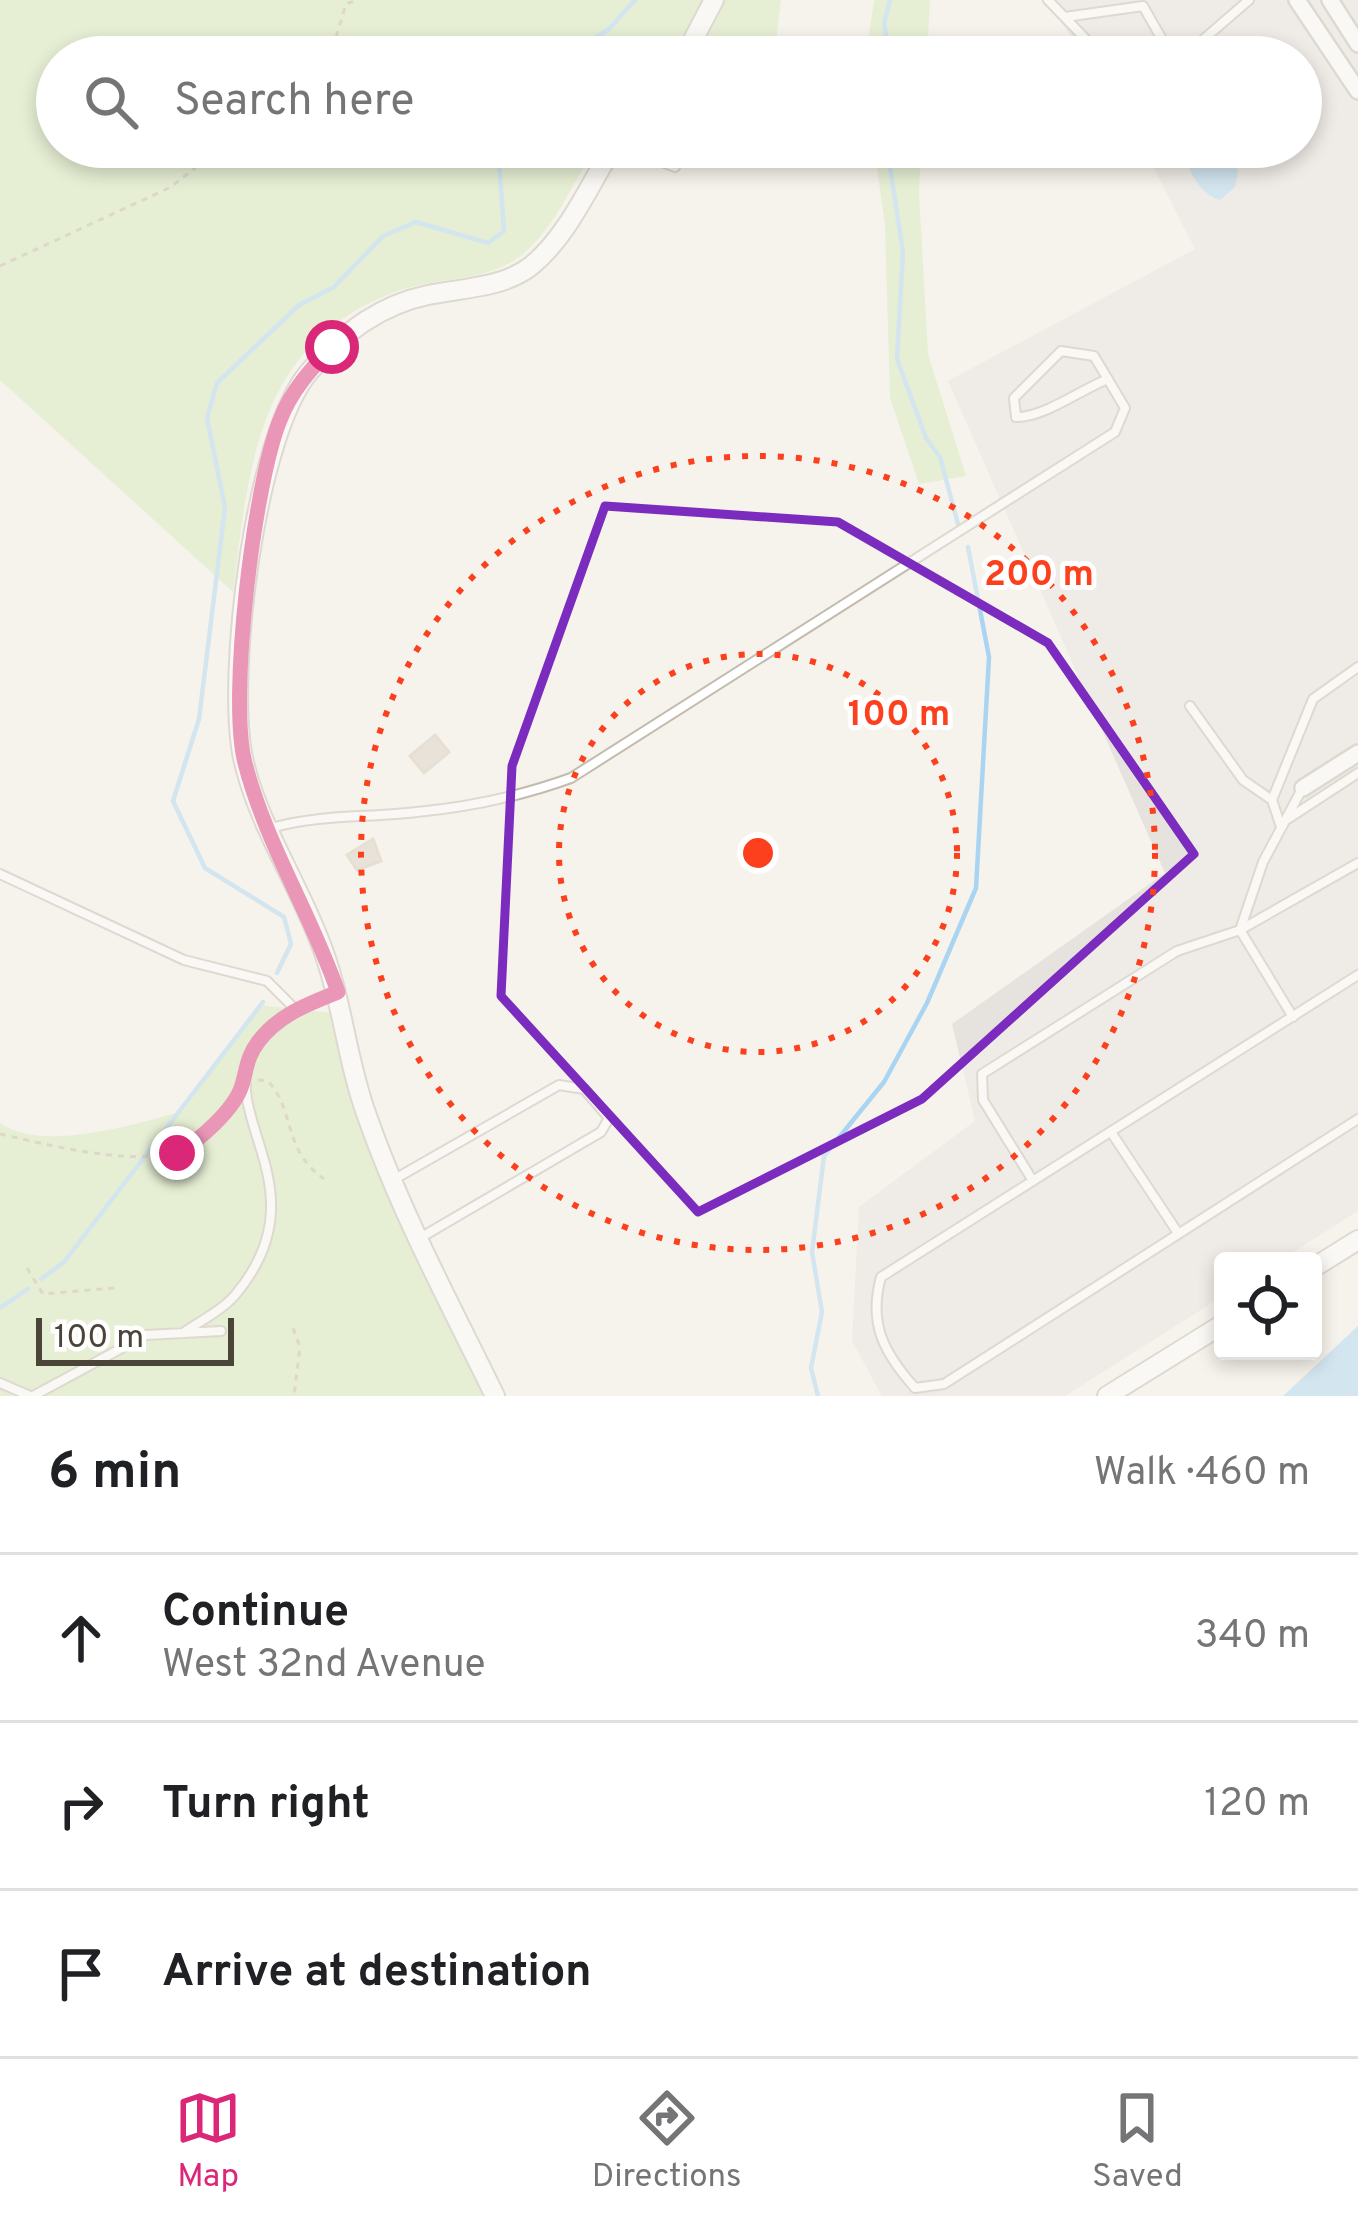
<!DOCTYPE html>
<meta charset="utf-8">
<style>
body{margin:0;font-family:Overpass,sans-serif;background:#f6f6f6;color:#202124}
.controls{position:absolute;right:36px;bottom:36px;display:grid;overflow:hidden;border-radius:12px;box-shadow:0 6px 18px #0003}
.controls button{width:108px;height:108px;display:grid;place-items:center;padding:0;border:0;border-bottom:3px solid #e0e0e0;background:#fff;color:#202124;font:60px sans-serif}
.scale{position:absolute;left:36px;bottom:30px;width:198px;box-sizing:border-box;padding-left:12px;border:6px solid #4b4439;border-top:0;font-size:33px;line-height:42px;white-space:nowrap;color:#4b4439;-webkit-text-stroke:9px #fff;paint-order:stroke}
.stop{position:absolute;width:36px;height:36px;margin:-27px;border:9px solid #db2777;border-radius:50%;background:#fff}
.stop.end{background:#db2777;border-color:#fff;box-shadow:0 3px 12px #0008}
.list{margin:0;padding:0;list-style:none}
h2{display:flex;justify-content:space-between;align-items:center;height:156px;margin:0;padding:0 48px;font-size:51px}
h2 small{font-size:39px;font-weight:400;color:#757577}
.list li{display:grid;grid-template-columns:78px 1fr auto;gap:36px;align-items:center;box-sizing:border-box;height:168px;padding:0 48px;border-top:3px solid #e0e0e0}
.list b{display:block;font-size:45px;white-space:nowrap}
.list p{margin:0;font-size:39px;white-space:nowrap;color:#757577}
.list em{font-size:39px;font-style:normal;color:#757577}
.icon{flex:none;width:66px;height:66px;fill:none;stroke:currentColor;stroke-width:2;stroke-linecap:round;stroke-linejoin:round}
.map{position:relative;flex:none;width:1358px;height:1396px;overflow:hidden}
.search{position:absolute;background:#fff;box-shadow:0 6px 18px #0003;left:36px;right:36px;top:36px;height:132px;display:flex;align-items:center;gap:30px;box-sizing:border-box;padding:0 42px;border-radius:66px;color:#757577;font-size:45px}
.sheet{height:660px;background:#fff}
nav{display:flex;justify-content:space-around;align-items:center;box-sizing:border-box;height:168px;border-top:3px solid #e0e0e0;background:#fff;font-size:33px;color:#757577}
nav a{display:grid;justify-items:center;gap:6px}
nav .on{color:#db2777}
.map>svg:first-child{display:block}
.industrial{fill:#e6e2dd}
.green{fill:#d2eab5}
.water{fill:#a9d4f2}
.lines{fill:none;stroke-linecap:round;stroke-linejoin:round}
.stream{stroke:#a9d4f2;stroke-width:4.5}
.building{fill:#d8cfc1;stroke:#d3c7b4;stroke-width:3}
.service-casing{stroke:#c2bbae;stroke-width:12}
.minor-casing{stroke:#c2bbae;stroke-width:20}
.tertiary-casing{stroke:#c2bbae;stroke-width:22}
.path{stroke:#c4b79f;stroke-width:3;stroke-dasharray:6 6;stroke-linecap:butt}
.service{stroke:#fff;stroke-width:8}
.minor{stroke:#fff;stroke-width:15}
.tertiary{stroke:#fff;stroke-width:18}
.route{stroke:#db2777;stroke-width:15}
.marked{fill:none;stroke:#7b2cbf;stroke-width:9;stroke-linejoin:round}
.ring{fill:none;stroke:#fc3f1d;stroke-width:6;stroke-dasharray:6 12}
.centre{fill:#fc3f1d;stroke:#fff;stroke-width:6}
.ring-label{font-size:36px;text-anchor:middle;font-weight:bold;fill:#fc3f1d;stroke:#fff;stroke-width:10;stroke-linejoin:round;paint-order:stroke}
</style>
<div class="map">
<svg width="1358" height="1396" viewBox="0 0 1358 1396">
<rect width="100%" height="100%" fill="#f6f3ec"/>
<!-- industrial -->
<path class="industrial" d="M1045,0h313v1211l-79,50h-56v35l-158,100h-183l-30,-55 7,-134 116,-86 -23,-97 213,-151 -217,-492 247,-132 -52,-102h158v-90h-215z"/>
<!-- green -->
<path class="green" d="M0,0h781l-7,57h-80l-18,-15 -12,15h-607v90h538c-21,35 -40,80 -72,107 -35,28 -81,22 -122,36 -143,49 -152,174 -168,302l-233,-212z
M874,0h56l-3,57h-61z
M874,147h47l-2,46 9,161 38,122 -47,8 -29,-86 -5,-173z
M259,1005l82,9 17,61 131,321h-489v-273c42,30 137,1 183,-12z"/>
<!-- water -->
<path class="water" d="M1181,147h49l8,24 -3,16 -15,13c-22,-6 -33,-34 -39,-53z
M1358,1326v70h-75z"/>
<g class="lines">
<!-- stream -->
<path class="stream" d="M890,0l-6,24 6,33
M566,57l43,-28 26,-29
M887,147l16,105 -6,107 29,79 14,19 18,67
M277,973l14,-29 -7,-27 -79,-49 -32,-67 26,-82 26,-211 -18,-90 10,-35 82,-78 35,-18 49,-51 33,-14 72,21 16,-12 -5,-69 8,-15
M41,1279l23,-17 199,-260
M0,1308l28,-19
M818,1396l-7,-28 11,-56 -10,-60 12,-96 60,-74 43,-79 49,-115 13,-231 -21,-110"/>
</g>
<!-- building -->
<path class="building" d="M435,735l14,17 -25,21 -14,-17z
M373,839l8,22 -24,9 -10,-15z"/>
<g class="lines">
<defs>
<path id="service" d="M1048,0l55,57
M1065,17l78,-11 29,51
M1183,57l66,-57
M622,147l53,20 8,-20
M1358,667l-45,32 -41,101 8,24 78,-51
M1190,706l53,74 29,20
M271,828c50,-14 95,-10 146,-16 53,-5 104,-16 154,-34l544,-346 10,-24 -31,-52 -33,-5 -47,47 2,19c27,1 64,-27 92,-38
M0,874l184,86 83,21 28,28
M1358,975l-477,302c-13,47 3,76 34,111l29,-4 414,-265
M1293,1017l-53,-87 118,-67
M1111,1132l67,101
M393,1180l166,-95 25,4 25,29 -8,14 -181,106
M1033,1181l-50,-81 -1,-26 195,-123 63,-21 23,-68 39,-73
M183,1333c17,-12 40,-23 53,-39 113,-136 -101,-217 100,-302
M0,1383l30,13
M33,1396l113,-61 75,-4"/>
<path id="minor" d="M1297,0l61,91
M1330,0l28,44
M1303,788l55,-35"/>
<path id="tertiary" d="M684,57l30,-57
M1313,1268l45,-28
M495,1396c-45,-92 -94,-183 -128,-280 -20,-54 -24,-112 -44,-166 -23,-65 -65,-124 -80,-192 -17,-82 12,-322 66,-386 31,-37 71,-67 119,-77 34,-7 75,-7 103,-29 36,-29 58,-80 82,-119
M1107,1396l116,-72"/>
</defs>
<!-- service casing -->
<use href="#service" class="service-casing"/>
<!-- minor casing -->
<use href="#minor" class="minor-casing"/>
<!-- tertiary casing -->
<use href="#tertiary" class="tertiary-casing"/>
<!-- path -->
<path class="path" d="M324,57l9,-10 13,-43 11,-4
M0,266l171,-79 50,-40
M258,1080l10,1c28,31 14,68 56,98
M0,1134c46,10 152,39 192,10 17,-12 30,-33 44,-48
M27,1268l16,26 71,-6
M293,1328l7,19 -6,49"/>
<!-- service -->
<use href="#service" class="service"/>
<!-- minor -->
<use href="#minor" class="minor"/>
<!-- tertiary -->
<use href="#tertiary" class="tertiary"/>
</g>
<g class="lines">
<!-- route -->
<path class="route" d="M177,1153c22,-12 58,-44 65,-68 5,-17 5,-28 16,-43 20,-27 50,-38 80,-50 -27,-78 -73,-150 -93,-229 -17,-65 9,-279 35,-343 11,-29 31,-51 52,-73"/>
</g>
<!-- marked area -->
<path d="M0 0H1358V1396H0ZM605,506l233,16 210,121 146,211 -272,245 -224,113 -197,-216 11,-230z" fill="#f6f3ec" fill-opacity=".55" fill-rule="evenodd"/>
<path class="marked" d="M605,506l233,16 210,121 146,211 -272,245 -224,113 -197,-216 11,-230z"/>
<!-- distance rings -->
<g class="ring">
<circle cx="758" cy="853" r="199"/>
<circle cx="758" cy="853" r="397"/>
</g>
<circle cx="758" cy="853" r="18" class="centre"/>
<g class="ring-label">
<text x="1039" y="585">200 m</text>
<text x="899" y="725">100 m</text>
</g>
</svg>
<div class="controls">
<button><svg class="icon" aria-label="locate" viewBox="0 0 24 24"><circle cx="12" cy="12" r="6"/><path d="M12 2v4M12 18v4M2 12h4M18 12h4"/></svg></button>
</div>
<div class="scale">100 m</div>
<div class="stop" style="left:332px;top:347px"></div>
<div class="stop end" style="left:177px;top:1153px"></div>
<div class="search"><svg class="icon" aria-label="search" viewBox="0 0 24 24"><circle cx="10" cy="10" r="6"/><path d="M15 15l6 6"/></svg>Search here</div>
</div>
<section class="sheet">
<h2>6 min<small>Walk · 460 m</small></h2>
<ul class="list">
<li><svg class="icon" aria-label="ahead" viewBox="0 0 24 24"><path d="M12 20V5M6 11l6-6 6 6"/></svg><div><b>Continue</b><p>West 32nd Avenue</p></div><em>340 m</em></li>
<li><svg class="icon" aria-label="right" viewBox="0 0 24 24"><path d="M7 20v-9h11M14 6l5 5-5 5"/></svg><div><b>Turn right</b></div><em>120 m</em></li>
<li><svg class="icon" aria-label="arrive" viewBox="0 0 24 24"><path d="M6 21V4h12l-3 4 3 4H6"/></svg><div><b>Arrive at destination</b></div></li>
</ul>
</section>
<nav>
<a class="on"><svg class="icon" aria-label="map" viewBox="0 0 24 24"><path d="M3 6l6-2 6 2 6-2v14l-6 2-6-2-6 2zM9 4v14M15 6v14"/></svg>Map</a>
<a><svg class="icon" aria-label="directions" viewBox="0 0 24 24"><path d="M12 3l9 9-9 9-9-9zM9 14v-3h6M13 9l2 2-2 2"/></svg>Directions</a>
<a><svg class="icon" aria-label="saved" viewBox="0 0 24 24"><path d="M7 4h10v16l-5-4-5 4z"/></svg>Saved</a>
</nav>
